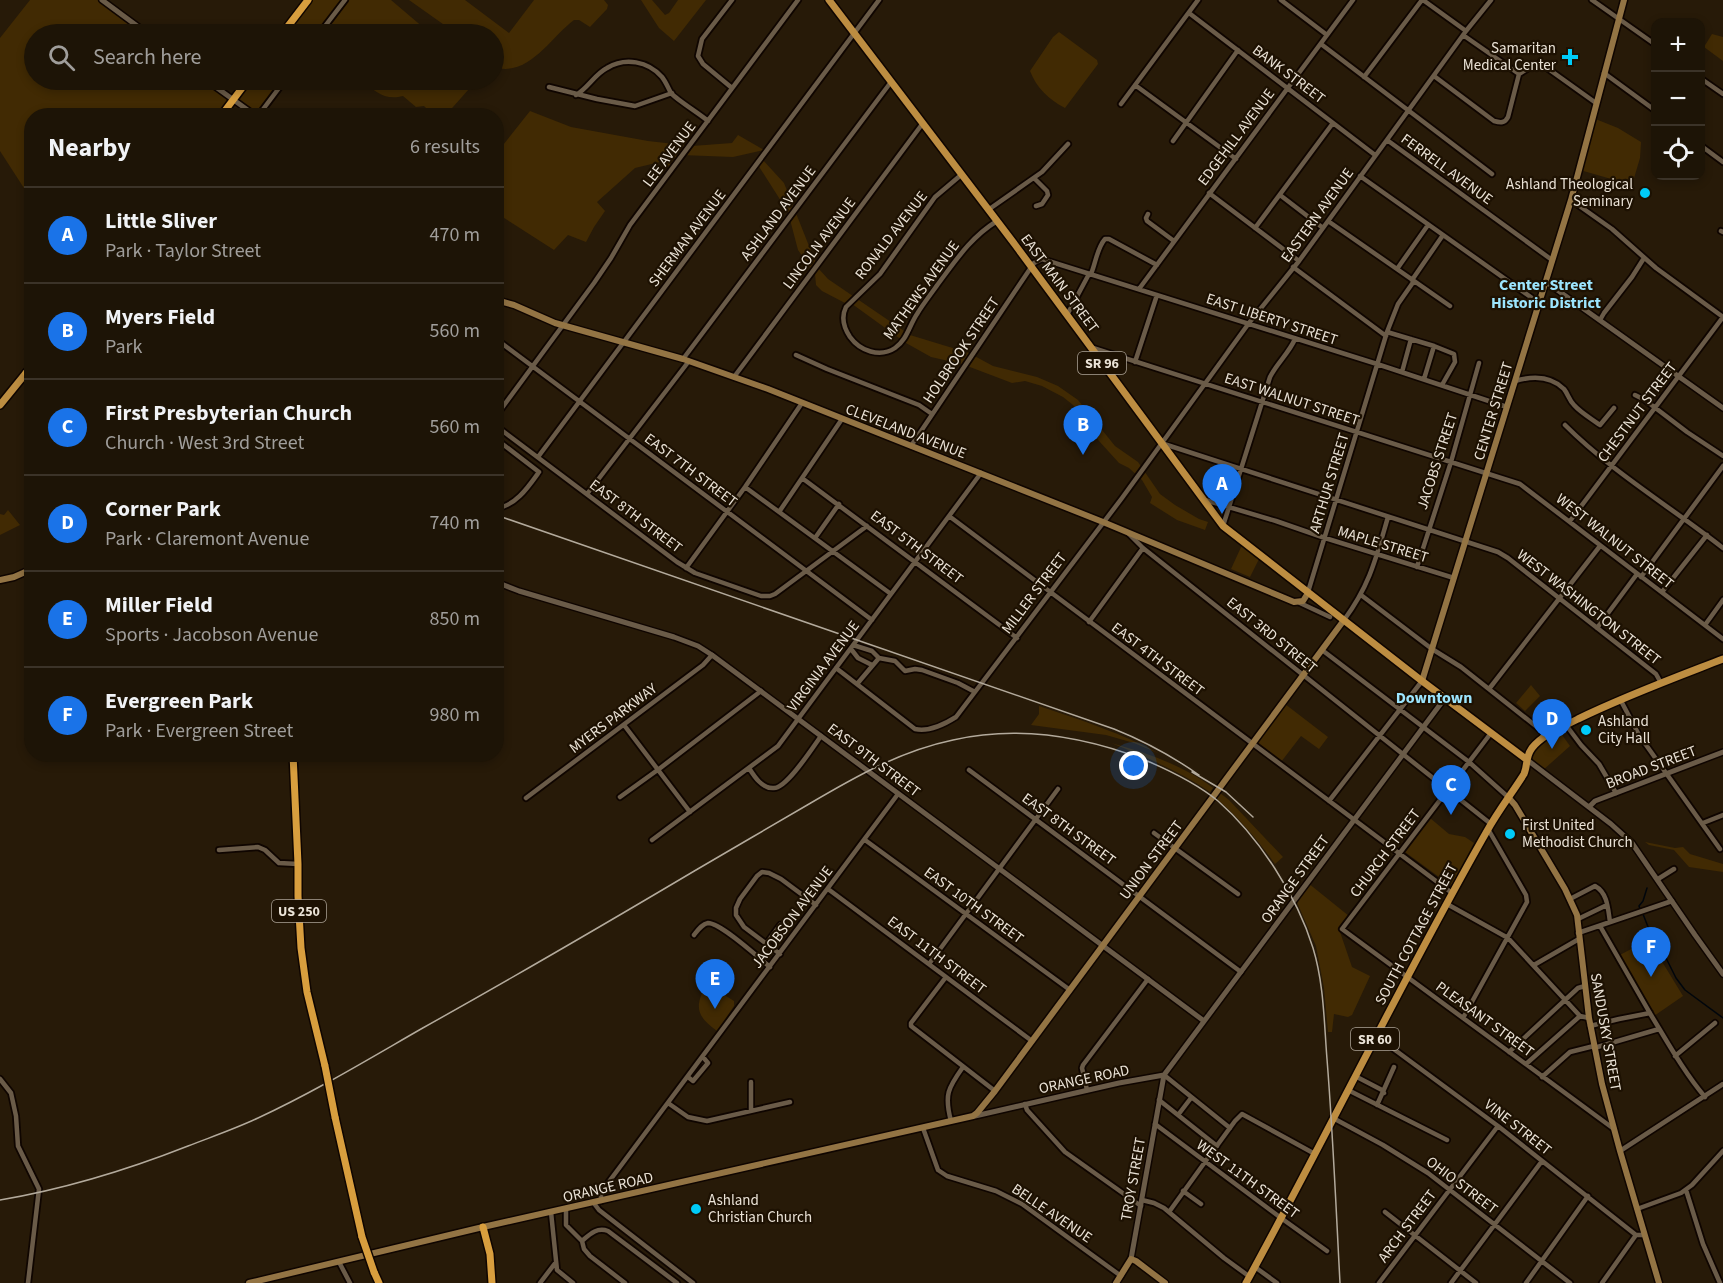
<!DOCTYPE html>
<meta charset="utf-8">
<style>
body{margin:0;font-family:"Source Sans 3",sans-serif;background:#251d10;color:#f1f3f6}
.controls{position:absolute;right:18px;top:18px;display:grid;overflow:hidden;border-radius:12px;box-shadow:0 3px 9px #0003}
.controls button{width:54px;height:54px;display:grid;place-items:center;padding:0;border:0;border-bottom:2px solid #3b3328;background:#1d1406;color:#f1f3f6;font:30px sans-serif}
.you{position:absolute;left:1134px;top:766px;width:21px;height:21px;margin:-15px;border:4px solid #fff;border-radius:50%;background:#1a73e8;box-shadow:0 0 0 9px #1a73e833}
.badge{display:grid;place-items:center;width:39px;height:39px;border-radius:50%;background:#1a73e8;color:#fff;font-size:20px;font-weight:700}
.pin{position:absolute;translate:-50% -50px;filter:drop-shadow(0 2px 3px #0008)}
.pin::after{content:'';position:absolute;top:32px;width:21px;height:18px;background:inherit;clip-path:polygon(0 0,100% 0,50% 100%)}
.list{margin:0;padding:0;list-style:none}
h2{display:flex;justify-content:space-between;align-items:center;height:78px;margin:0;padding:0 24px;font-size:26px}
h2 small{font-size:20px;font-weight:400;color:#a09e9b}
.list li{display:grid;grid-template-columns:39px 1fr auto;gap:18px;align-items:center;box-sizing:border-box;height:96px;padding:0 24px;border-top:2px solid #3b3328}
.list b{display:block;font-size:22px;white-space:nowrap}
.list p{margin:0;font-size:20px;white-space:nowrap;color:#a09e9b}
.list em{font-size:20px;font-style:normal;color:#a09e9b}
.icon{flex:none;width:33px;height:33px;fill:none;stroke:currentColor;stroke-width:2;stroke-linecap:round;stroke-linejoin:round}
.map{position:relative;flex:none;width:1723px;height:1283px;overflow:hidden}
.search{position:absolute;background:#1d1406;box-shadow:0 3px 9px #0003;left:24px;top:24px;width:480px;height:66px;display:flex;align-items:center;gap:15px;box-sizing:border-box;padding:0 21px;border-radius:33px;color:#a09e9b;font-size:22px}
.panel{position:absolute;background:#1d1406;box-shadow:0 3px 9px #0003;left:24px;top:108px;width:480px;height:654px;border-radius:24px}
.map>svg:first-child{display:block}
.green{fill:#412a03}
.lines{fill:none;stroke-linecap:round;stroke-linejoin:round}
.stream{stroke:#00060c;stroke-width:1.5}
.minor-casing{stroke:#0f0500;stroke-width:8}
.tertiary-casing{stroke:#0f0500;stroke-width:8}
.secondary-casing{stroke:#0f0500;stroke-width:9}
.primary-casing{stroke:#0f0500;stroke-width:10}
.trunk-casing{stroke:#0f0500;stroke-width:10}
.minor{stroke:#6a5b48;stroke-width:4.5}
.tertiary{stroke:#6a5b48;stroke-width:5}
.secondary{stroke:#937444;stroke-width:6}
.primary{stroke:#bd8d41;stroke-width:7}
.trunk{stroke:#d89e3e;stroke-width:7}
.rail{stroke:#b3aa9c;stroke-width:1.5}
.trunk-bridge-casing{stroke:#0f0500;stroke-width:10;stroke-linecap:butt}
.trunk-bridge{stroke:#d89e3e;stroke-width:7}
.poi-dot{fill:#00cbf8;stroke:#1d1102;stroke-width:2}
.labels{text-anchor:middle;stroke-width:4.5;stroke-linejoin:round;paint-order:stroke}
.shield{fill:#1d1102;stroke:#aca396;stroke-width:1.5}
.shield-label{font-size:14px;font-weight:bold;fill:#eae2d6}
.poi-label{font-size:15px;fill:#eae2d6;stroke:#1d1102;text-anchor:start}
.street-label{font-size:15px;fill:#eae2d6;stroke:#1d1102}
.neighbourhood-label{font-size:16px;font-weight:bold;fill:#9ce5fe;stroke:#1d1102}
</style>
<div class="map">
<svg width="1723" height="1283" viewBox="0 0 1723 1283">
<rect width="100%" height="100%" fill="#271a08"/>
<!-- green -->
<path class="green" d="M30,0h68l45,34h-109v46h169l28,21 -12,14 -187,1 -1,83 -31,-48v-113z
M309,0h34l-26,34h-34z
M349,0h42l40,34h-107z
M409,0h56l44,33 25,-33h70l4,5 -1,4 -17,18 -11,-7h-5c-24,18 -46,58 -80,47v-33h-37z
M641,0h11l13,15 4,-2 9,-13h28l-32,41 -15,-13z
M1059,32l38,28 1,4 -33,44c-16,-8 -29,-21 -35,-37l23,-34z
M1712,34l11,3v24l-19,-14z
M249,80h35l-27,35 -23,-15z
M362,80h115l-32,36 -12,-1 -9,-9 -8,1 -13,-11c-18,5 -29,-5 -41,-16z
M530,111l41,16 77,14 44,5 40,-3 6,-8 26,15 -31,7 -52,-2 -12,13 -9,-6 -25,6 -38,34 8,9 -11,16 -8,15 -18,-7 -14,15 -53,-34 -4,-5 -1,-57z
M1593,118l25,10 23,14 -1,16 -8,27 -52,-15z
M762,159l22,24 31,78 3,7 10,11 82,56 59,18 24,13 44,11 21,9 20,14 37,46 23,16 22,32 15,11 24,14 9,3 -3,8 -28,-10 -27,-17 2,-6 -10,-17 -13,-12 -10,-5 -20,-22 -26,-36 -10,-8 -21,-11 -17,-5 -13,2 -50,-19 -31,-7 -25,-14 -58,-42 -3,2 -23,-12 -6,-6 -1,-11 -17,-24 -10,-38 -30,-47z
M8,510l12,15 -20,10v-21l4,1z
M1242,545l17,14 -9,18 -19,-8z
M1531,685l9,11 -15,15 -9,-8z
M1285,704l43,33 -9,12 -18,-13 -20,26 -25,-19z
M1039,706c42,14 82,27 121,48l-26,-11 -28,-8 -75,-10 8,-11z
M1560,732l10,14 -28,25 -12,-9c8,-17 15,-20 30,-30z
M1111,743c36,10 72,22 102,45l-3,4c-31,-21 -64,-35 -99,-49z
M1220,793l9,7 54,57 -8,7c-18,-25 -36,-46 -59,-66z
M1430,818l19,16 16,3 9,6 -22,41 -2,1 -45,-33z
M1645,842l30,6 8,-1 7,7 33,10v8l-34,-5 -15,-17 -25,-5z
M1308,883l41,33 -10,13 13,38 18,9 -18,39 -4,2 -14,-3 -2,18h-4l-4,-44 -8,-42 -20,-46z
M1635,947l4,7 14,4 5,-3 25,41 -29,20 -36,-60z
M707,984l27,17v5l-17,25c-21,-15 -23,-25 -10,-47z"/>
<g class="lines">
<!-- stream -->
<path class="stream" d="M1640,909l-1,-3 4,-5 4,-13
M1643,914l7,18 16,26 10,20 9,12 38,28"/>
<defs>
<path id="minor" d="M732,0l-30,39 -4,17 5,8 29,24
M1281,0l46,35
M1423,0l43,31
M1592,0l64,45
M1189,13l186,142
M319,34l26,-34
M1463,35l56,39
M1321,44l171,130
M1604,73l52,38
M1434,76l60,45c7,2 11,2 14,-4l11,-43 13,-8 8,-3 56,40
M1364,77l58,-77
M1700,78l23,16
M1135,85l101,74
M549,87l48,12 38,7 37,-13
M576,95c12,-7 19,-21 31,-27 18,-11 41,-7 55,9 4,5 6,11 9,16 6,7 29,21 37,28
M1121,104l77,-104
M258,116l27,-36
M1387,140l165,120
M1173,141l65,-91
M1700,145l23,17
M961,175l-26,22 -55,77 -34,33c-5,10 -2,21 4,30 10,14 30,21 45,11 12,-8 14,-22 22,-34 6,-10 14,-20 21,-30 18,-24 33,-47 59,-63
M1360,176l179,127
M1034,178l13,13 1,4 -6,9 -6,2
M1209,193l90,68
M1280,195l43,33
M1571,200l41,29 44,39 67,49
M988,210l54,-38 26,-28
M1148,214l-2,4 1,3 27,20
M1328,221l122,85
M1255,228l78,-105
M1721,231l2,1
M1293,267l93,69
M1397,269l31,-44
M1091,274c5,-12 6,-26 14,-35h4l48,26
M1412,280l31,-45
M1139,289l214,-289
M1067,315l22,-41
M1600,320l4,-7 28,-36 12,-19
M1387,332l47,14 20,8 1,8 -13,23
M496,339l376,281
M1093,348l427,136 203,155
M796,355l31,14 92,36 13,9
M683,359l208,-277
M1135,362l22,-67
M1402,372l9,-33
M734,377l189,-254
M1424,379l10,-33
M1515,381c17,-5 35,-6 49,8 4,5 5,11 10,16 7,8 18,14 26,20l14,-17
M1635,395l10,5 42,32 36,24
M496,416l98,-133 17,-25 19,-33 168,-225
M1565,425c47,47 106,82 158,123
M496,426l181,136 18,11 66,23h9l5,-2 92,-68
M496,439l43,33c-10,14 -24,35 -43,36
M1164,444l334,108 10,6 148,116 5,9
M911,446l123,-183 8,-4 335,105 130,43
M538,457l341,-457
M802,478l215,160
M745,487l146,107
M587,494l102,-133
M1205,500l71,21 49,17 129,40
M779,512l63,-93
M949,516l503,377
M1570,521l153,-204
M1223,526l47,-149c7,-14 19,-24 25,-38
M1128,533l15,15 348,276
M815,538l24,-34
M1417,567l34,-105 28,-99
M686,568l59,-81 57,-84
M1641,577l82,-111
M1308,592l79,-260 11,-28 16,-23
M1662,592l45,-57
M1361,595l71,54 29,18 76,60 9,9
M1300,603l30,14
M1344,620c26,-35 32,-62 44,-103
M1089,622l54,-74
M1705,625l18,-25
M1597,628l40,-54
M853,645l19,6 7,7 16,3 10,10 10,-2 7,1 36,13 17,9
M851,649l7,9 14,7
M1322,650l147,112 39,35
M836,668l79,61c13,3 30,-5 41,-12l166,-219 127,-175 50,-62 167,-230 25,-31
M857,684l22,-26
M1489,689l111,-143
M1620,699l19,36 81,114
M624,725l66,87
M1566,725l15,20 18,19 17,29
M1491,733l-149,196 272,200
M749,768c5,8 13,21 25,20 13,0 39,-41 47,-52
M969,770l272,202
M620,797l39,-28 102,-78
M526,798l161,-121 16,-12 9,-10
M1329,801l93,-120
M1703,823l20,-8
M1154,833l84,61
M652,840l126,-94 203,-273
M865,840l205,150
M219,850l39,-3 7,3 14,13 19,1
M1658,879l16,-10
M828,889l204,152
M1570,899l25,-13c13,7 13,24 15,36
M1447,904l61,34 72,78 9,2
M1578,919l29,-14
M1600,926c17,30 34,59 51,89 17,28 33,57 54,82
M1578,933l94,-32
M694,935c4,-5 8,-11 14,-12 13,0 51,35 62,44
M766,944l14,-19
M780,954l-36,-27 -8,-12v-7l4,-9 17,-23 5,-4 7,1 12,6 35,26
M929,964l129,-175
M1534,965l45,-26
M946,977l-35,46v3l84,65
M1463,1018l64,-116 -1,-7 -38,-66
M1590,1026l29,-7 31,-6
M1376,1036l122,90 138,109h8
M1594,1048l65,-19
M1509,1052l69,-64 7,-2
M1675,1056l40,-33
M1526,1064l54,-48
M1164,1075l66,53
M1355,1076l27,14 2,3
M688,1077l5,4 15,-18 -5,-6
M1542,1077l28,-25 24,-6
M0,1079l11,14 5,23 2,30 21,43 -11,94
M751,1082v28
M1087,1090l-5,-22 1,-3 65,-86
M1348,1090l99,50
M1159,1100l58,46
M668,1103l20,14 19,4 83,-19
M1025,1104l2,6 38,42 76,54
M1377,1105l17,-38
M1178,1115l13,-17
M1333,1118l50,27 45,28 142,110
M951,1121c-7,-26 -3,-33 12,-54
M1155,1124l126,94 46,33
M923,1128l15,42 9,6 49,15 26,13 99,72
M1620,1151l103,-67
M1686,1190l17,54 17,39
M1183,1191l18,13
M1142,1200l12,3 10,5 60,50 26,19
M601,1201v-8l4,-6 293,-393
M593,1202l6,8 94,73
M566,1209v16l16,16 2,8 6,7 35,27
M1637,1209l44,-16 11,-8 31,-34
M551,1212l6,58 16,13
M1169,1212l36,-50 30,-41 7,-7 73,40
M1385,1212l91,71
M582,1241c8,-7 15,-14 26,-10l69,52
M339,1262l11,21
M1255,1267l22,16
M540,1283l16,-21
M1379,1283l119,-157
M1451,1283l91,-122
M1526,1283l62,-87
M1602,1283l34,-48"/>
<path id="tertiary" d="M102,0l46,34
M206,80l50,36
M1546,282l177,126
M496,582l23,9 155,46 24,9 14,9 492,366
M1526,759l85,65 21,19 63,92 28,39
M1589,807l6,-6 128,-49
M975,1116l144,-33 45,-8
M1131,1259l33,-184 281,-377"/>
<path id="secondary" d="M496,300l18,5 41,18 128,36 85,30 335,133 191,80 9,-1 5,-8
M0,580l14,-3 18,-8
M1422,681l149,-481 53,-200
M1508,797l7,8 50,84 12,26 12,103 13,66 18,67 39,132
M249,1283l234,-56 490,-111 4,-3 18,-22 349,-471
M1116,1283l15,-24 5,2 29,22"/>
<path id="primary" d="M829,0l187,246 207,280 199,155 104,78
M0,405l26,-32
M1246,1283c82,-149 156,-303 241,-452 11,-20 25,-38 37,-57 4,-9 1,-17 8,-26 11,-14 31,-21 46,-29 47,-23 96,-41 145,-60"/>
<path id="trunk" d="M282,34l26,-34
M221,116l27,-36
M32,366l-6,7 6,5
M293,754l5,110v32l3,52 6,44 18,74
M335,1117l27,120
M483,1227l7,27 2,29
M374,1272l5,11"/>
</defs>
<!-- minor casing -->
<use href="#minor" class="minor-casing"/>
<!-- tertiary casing -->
<use href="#tertiary" class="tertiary-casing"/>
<!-- secondary casing -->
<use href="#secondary" class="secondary-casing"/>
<!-- primary casing -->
<use href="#primary" class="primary-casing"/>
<!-- trunk casing -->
<use href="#trunk" class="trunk-casing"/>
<!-- minor -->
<use href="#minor" class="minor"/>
<!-- tertiary -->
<use href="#tertiary" class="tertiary"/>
<!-- secondary -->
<use href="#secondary" class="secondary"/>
<!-- primary -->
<use href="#primary" class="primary"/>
<!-- trunk -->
<use href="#trunk" class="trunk"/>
<!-- rail -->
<path class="rail" d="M496,515l618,214c30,12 58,27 85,46
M1192,772l34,20 27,25
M0,1200c65,-11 127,-30 188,-54 23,-9 47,-17 70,-28 56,-26 109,-58 163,-89 93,-52 184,-105 275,-159 38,-22 75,-44 113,-66 46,-27 91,-53 144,-64 66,-15 130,-4 192,20 26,11 51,23 73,41 41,36 79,95 95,147 11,36 11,74 14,111 6,75 9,149 13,224"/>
<defs>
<path id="trunk-bridge" d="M325,1066l10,51
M362,1237l12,35"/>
</defs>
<!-- trunk-bridge casing -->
<use href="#trunk-bridge" class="trunk-bridge-casing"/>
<!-- trunk-bridge -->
<use href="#trunk-bridge" class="trunk-bridge"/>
</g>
<!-- markers -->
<g class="poi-dot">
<path d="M1567 48h6v6h6v6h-6v6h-6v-6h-6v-6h6z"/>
<circle cx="1645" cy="193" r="6"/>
<circle cx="1586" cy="730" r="6"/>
<circle cx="1510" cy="834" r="6"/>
<circle cx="696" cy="1209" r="6"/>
</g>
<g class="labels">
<!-- shield labels -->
<g class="shield">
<rect x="1078" y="352" width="48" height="22" rx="4.5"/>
<rect x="272" y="900" width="54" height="22" rx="4.5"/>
<rect x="1351" y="1028" width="48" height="22" rx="4.5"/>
</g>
<g class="shield-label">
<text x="1102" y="368">SR 96</text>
<text x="299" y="916">US 250</text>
<text x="1375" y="1044">SR 60</text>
</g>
<!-- poi labels -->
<g class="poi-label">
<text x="1556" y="53" text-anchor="end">Samaritan<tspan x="1556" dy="17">Medical Center</tspan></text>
<text x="1633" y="189" text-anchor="end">Ashland Theological<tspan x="1633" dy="17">Seminary</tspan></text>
<text x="1598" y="726">Ashland<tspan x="1598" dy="17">City Hall</tspan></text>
<text x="1522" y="830">First United<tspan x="1522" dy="17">Methodist Church</tspan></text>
<text x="708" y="1205">Ashland<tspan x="708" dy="17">Christian Church</tspan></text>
</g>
<!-- street labels -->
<g class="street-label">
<text transform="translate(1289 74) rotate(37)" y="5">BANK STREET</text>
<text transform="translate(1236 137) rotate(-53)" y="5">EDGEHILL AVENUE</text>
<text transform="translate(669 154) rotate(-53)" y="5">LEE AVENUE</text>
<text transform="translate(1447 169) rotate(36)" y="5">FERRELL AVENUE</text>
<text transform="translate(778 213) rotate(-53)" y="5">ASHLAND AVENUE</text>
<text transform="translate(1317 215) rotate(-54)" y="5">EASTERN AVENUE</text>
<text transform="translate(891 235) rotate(-52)" y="5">RONALD AVENUE</text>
<text transform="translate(687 238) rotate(-53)" y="5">SHERMAN AVENUE</text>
<text transform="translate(819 243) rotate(-53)" y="5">LINCOLN AVENUE</text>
<text transform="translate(1060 283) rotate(53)" y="5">EAST MAIN STREET</text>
<text transform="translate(921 290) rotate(-54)" y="5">MATHEWS AVENUE</text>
<text transform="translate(1272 319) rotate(18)" y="5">EAST LIBERTY STREET</text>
<text transform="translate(961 350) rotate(-56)" y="5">HOLBROOK STREET</text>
<text transform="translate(1292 399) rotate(18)" y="5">EAST WALNUT STREET</text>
<text transform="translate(1493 411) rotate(-73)" y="5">CENTER STREET</text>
<text transform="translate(1637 412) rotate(-53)" y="5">CHESTNUT STREET</text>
<text transform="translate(906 431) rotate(21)" y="5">CLEVELAND AVENUE</text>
<text transform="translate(1437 461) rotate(-72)" y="5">JACOBS STREET</text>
<text transform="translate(691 470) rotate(37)" y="5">EAST 7TH STREET</text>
<text transform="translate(1329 483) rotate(-73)" y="5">ARTHUR STREET</text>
<text transform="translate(636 516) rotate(37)" y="5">EAST 8TH STREET</text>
<text transform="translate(1615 541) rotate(38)" y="5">WEST WALNUT STREET</text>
<text transform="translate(1383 544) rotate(17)" y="5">MAPLE STREET</text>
<text transform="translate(917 547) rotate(37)" y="5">EAST 5TH STREET</text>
<text transform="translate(1034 593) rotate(-53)" y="5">MILLER STREET</text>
<text transform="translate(1589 607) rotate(38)" y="5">WEST WASHINGTON STREET</text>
<text transform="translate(1272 635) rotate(39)" y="5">EAST 3RD STREET</text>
<text transform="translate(1158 659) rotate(37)" y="5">EAST 4TH STREET</text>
<text transform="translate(823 666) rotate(-53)" y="5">VIRGINIA AVENUE</text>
<text transform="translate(613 718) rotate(-37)" y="5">MYERS PARKWAY</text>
<text transform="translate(874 760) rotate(37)" y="5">EAST 9TH STREET</text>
<text transform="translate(1651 767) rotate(-21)" y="5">BROAD STREET</text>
<text transform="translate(1069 829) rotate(36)" y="5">EAST 8TH STREET</text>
<text transform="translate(1385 853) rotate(-53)" y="5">CHURCH STREET</text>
<text transform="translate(1151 860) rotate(-53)" y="5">UNION STREET</text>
<text transform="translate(1295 879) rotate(-54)" y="5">ORANGE STREET</text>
<text transform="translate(974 905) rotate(36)" y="5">EAST 10TH STREET</text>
<text transform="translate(792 917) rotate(-53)" y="5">JACOBSON AVENUE</text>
<text transform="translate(1416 934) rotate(-62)" y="5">SOUTH COTTAGE STREET</text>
<text transform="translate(937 955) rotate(37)" y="5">EAST 11TH STREET</text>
<text transform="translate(1485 1019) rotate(36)" y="5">PLEASANT STREET</text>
<text transform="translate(1606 1032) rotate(80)" y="5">SANDUSKY STREET</text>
<text transform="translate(1084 1079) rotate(-12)" y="5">ORANGE ROAD</text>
<text transform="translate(1518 1127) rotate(38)" y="5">VINE STREET</text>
<text transform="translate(1133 1179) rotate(-80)" y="5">TROY STREET</text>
<text transform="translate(1248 1179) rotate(36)" y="5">WEST 11TH STREET</text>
<text transform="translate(1462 1185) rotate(37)" y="5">OHIO STREET</text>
<text transform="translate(608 1187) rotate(-13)" y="5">ORANGE ROAD</text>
<text transform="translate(1052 1213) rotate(34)" y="5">BELLE AVENUE</text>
<text transform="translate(1407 1226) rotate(-53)" y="5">ARCH STREET</text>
</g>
<!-- neighbourhood labels -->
<g class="neighbourhood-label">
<text x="1546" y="290">Center Street<tspan x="1546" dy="18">Historic District</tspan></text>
<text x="1434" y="703">Downtown</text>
</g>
</g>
</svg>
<div class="controls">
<button>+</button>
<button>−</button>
<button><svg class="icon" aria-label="locate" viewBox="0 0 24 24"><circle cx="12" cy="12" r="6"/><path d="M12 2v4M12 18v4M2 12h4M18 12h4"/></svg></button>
</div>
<div class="you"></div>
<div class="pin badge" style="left:1222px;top:514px">A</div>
<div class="pin badge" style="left:1083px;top:455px">B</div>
<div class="pin badge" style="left:1451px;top:815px">C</div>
<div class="pin badge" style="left:1552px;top:749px">D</div>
<div class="pin badge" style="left:715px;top:1009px">E</div>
<div class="pin badge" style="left:1651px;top:977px">F</div>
<div class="search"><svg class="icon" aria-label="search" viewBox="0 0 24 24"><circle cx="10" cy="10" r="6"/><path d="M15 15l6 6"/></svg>Search here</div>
<section class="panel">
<h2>Nearby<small>6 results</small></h2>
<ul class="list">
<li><span class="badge">A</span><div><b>Little Sliver</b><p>Park · Taylor Street</p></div><em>470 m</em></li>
<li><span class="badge">B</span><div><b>Myers Field</b><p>Park</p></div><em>560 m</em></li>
<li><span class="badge">C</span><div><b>First Presbyterian Church</b><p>Church · West 3rd Street</p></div><em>560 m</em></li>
<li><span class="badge">D</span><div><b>Corner Park</b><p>Park · Claremont Avenue</p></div><em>740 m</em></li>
<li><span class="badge">E</span><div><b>Miller Field</b><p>Sports · Jacobson Avenue</p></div><em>850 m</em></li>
<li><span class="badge">F</span><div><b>Evergreen Park</b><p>Park · Evergreen Street</p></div><em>980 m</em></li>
</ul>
</section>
</div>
